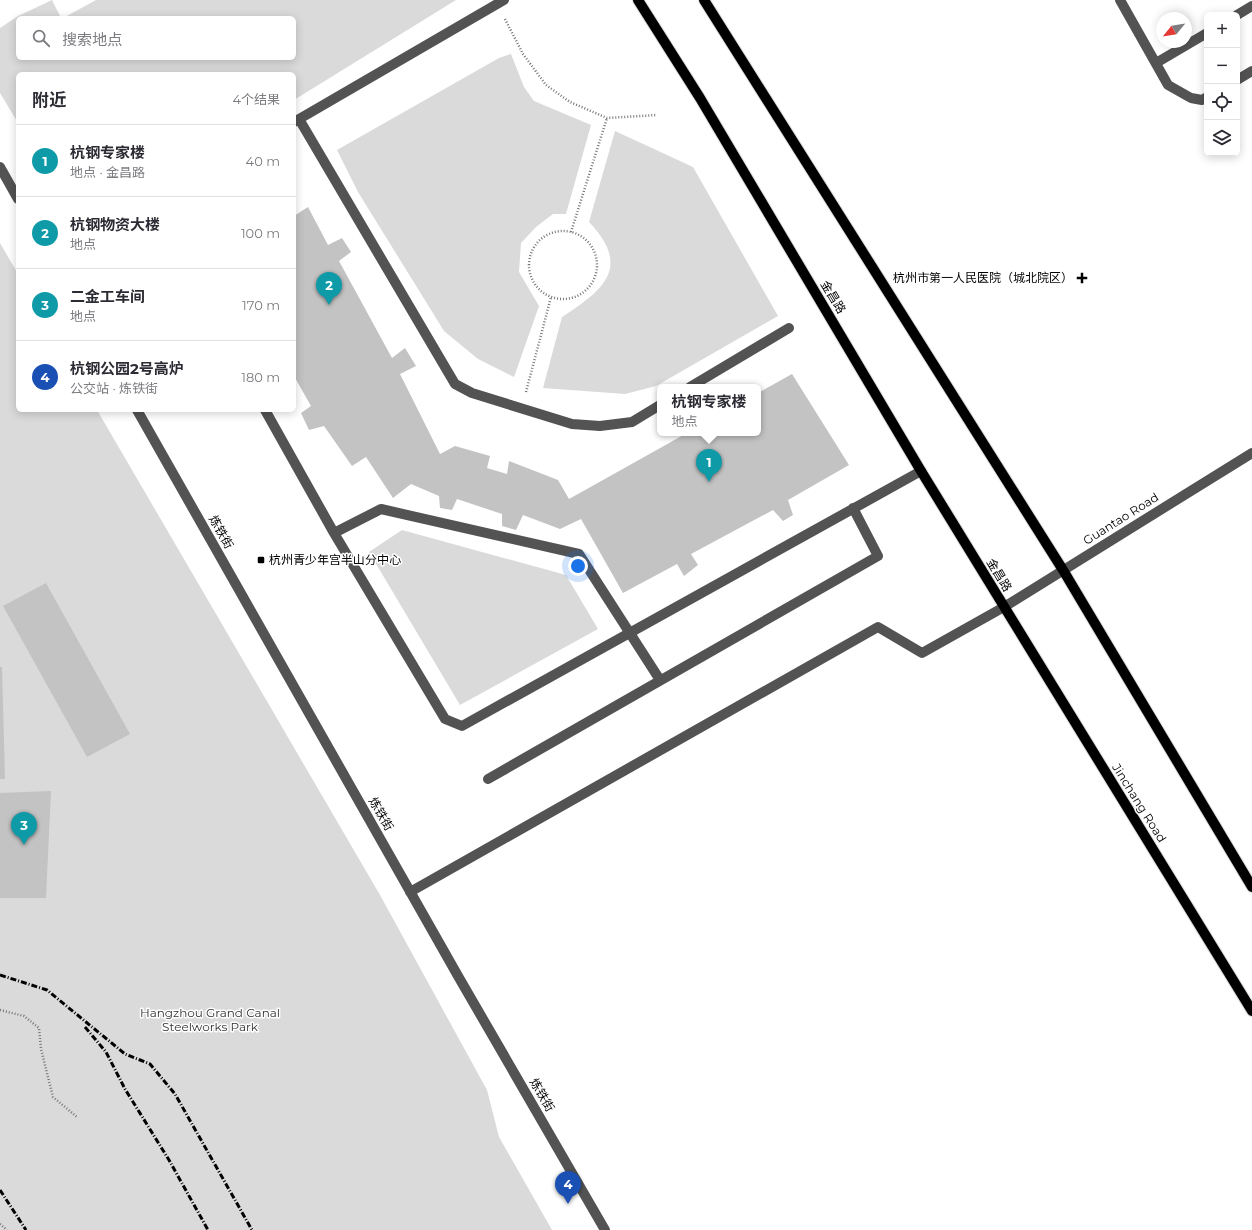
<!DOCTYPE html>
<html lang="zh">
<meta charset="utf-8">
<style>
body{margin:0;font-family:Montserrat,"Noto Sans SC",sans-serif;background:#f2f2f3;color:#2b2b33}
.controls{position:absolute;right:12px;top:12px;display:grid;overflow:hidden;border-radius:6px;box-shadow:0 2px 10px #0003}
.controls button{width:36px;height:36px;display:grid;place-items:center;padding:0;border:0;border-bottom:1px solid #e1e1e2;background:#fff;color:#2b2b33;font:20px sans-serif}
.compass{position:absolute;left:1156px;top:12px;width:36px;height:36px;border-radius:50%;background:#fff;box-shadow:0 2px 10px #0003;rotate:240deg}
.you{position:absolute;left:578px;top:566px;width:14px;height:14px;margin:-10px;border:3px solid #fff;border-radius:50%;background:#1a73e8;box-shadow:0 0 0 6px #1a73e833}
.badge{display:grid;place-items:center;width:26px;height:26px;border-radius:50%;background:#0b8043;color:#fff;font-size:13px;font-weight:700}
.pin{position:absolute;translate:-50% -33px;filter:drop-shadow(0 1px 2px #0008)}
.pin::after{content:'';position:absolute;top:21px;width:14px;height:12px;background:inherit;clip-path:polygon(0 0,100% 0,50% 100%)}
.popup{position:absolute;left:657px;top:384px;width:104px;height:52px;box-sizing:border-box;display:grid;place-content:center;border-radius:6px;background:#fff;filter:drop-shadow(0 1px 3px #0005);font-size:13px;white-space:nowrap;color:#7c7c81}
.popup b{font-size:15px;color:#2b2b33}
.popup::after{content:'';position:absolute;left:50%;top:100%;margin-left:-8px;border:8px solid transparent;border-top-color:#fff}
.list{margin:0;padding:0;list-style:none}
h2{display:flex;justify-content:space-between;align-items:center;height:52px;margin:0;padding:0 16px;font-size:17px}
h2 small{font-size:13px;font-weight:400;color:#7c7c81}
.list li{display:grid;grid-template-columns:26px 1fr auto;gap:12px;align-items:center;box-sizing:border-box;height:72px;padding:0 16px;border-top:1px solid #e1e1e2}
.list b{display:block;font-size:15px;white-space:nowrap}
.list p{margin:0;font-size:13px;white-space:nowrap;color:#7c7c81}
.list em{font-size:13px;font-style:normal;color:#7c7c81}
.icon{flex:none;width:22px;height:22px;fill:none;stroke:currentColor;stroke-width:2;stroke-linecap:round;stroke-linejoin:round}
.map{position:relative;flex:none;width:1252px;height:1230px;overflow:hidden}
.search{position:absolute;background:#fff;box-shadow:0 2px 10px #0003;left:16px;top:16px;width:280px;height:44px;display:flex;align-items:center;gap:10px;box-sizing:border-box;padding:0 14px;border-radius:6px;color:#7c7c81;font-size:15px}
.panel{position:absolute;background:#fff;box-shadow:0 2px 10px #0003;left:16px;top:72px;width:280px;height:340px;border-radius:6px}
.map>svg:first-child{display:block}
.green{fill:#dadada}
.building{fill:#c3c3c3}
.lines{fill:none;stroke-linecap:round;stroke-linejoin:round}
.major-casing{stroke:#dbdbdb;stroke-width:12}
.path{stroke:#757575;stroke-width:2.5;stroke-dasharray:1 2;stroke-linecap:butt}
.minor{stroke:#535353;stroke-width:10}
.major{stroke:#000;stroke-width:10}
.rail{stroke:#000;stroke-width:3;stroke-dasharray:6 2 1 2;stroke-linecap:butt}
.poi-dot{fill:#000;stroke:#fff;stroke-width:1.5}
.labels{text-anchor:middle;stroke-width:3;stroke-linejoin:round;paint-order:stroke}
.poi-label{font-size:12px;fill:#000;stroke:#fff;text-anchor:end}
.street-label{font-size:12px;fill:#000;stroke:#fff}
.park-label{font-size:12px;fill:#313131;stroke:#fff}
</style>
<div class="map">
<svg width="1252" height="1230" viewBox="0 0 1252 1230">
<rect width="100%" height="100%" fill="#fff"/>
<!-- green -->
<path class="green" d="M52,0l9,18h-43v40h276v-40h-231l33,-18h360l-162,100v-26h-276v49l-18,-30v-65l18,-12z
M511,54l13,33 10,14 57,24 -25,89h-13l-17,13 -15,16 -2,29 20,34 -25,71 -36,-18 -34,-28 -86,-139 -21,-42 162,-92z
M615,131l78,36 85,149 -122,70 -31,8 -82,-6 19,-71c42,-27 70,-50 27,-95z
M0,243l18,31v136h79l283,485 107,195 12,47 53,93h-552z
M402,530l164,45 32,54 -138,76 -91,-153z"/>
<!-- building -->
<path class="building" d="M308,207l20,38 14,-7 9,14 -12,9 53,97 13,-10 11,18 -16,8 40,80 15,-8 35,10 -3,12 20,6 2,-13 49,19 11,19 118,-66h71v-40l34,-19 57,91 -61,35 5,15 -10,6 -10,-11 -82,44 7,11 -14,11 -7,-12 -54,29 -42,-74 -21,10 -37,-14 -7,15 -14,-4v-12l-45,-15 -5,11 -12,-2 -1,-12 -28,-12 -18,14 -27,-41 -14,9 -28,-40 -15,4 -8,-17 10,-7 -17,-30v-160z
M46,583l84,151 -43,23 -84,-151z
M0,667h2l3,112h-5z
M51,791l-5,107h-46v-105z"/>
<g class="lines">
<defs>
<path id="major" d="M638,0l62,98 221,373 331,540
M704,0l359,570 189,317"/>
</defs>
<!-- major casing -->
<use href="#major" class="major-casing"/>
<!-- path -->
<path class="path" d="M505,19l18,35 23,31 24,17 37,16 50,-3
M529 265a34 34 0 1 1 68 0a34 34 0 1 1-68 0Z
M571,232l36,-114
M526,392l25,-95
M0,1010l24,6 15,12 2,21 12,48 24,20
M0,1224l7,6"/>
<!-- minor -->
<path class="minor" d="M1120,0l48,85 23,13 11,2 5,-3
M1237,15l15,-9
M1156,63l51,-30
M1237,80l15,-9
M299,119l156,265 17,9 100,31 28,2 32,-4 28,-17
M294,122l210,-122
M0,167l18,32
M690,387l99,-59
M137,410l321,566 147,254
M265,410l69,123 111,186 17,7 459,-255
M334,533l47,-24 198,45 81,126
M488,779l390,-223 -25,-48
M410,892l468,-265 44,26 82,-46 248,-154"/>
<!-- major -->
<use href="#major" class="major"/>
<!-- rail -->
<path class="rail" d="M0,975l47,15 78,64 25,10 25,30 77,136
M85,1027l21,25 19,37 44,71 39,70
M0,1190l26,40"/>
</g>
<!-- markers -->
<g class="poi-dot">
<path d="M1080 272h4v4h4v4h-4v4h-4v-4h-4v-4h4z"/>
<rect x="257" y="556" width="8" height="8" rx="2"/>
</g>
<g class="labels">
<!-- poi labels -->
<g class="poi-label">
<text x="1073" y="282">杭州市第一人民医院（城北院区）</text>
<text x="269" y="564" text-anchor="start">杭州青少年宫半山分中心</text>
</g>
<!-- street labels -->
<g class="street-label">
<text transform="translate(833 297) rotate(59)" y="4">金昌路</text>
<text transform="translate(1121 519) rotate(-32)" y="4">Guantao Road</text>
<text transform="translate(221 532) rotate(61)" y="4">炼铁街</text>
<text transform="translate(999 575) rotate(59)" y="4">金昌路</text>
<text transform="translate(1139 803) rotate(58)" y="4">Jinchang Road</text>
<text transform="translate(381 814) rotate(60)" y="4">炼铁街</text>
<text transform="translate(542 1095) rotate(60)" y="4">炼铁街</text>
</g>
<!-- park labels -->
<g class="park-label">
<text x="210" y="1017">Hangzhou Grand Canal<tspan x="210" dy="14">Steelworks Park</tspan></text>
</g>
</g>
</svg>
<div class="controls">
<button>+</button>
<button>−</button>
<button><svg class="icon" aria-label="locate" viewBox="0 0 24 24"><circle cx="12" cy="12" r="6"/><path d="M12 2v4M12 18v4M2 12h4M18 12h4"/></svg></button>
<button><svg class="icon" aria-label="layers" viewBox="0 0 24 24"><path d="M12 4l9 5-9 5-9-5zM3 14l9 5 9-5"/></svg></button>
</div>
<svg class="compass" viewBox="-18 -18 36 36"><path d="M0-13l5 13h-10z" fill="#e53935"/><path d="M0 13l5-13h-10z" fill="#7c7c81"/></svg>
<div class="you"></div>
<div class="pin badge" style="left:709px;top:482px;background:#0f9aa8">1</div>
<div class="popup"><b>杭钢专家楼</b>地点</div>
<div class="pin badge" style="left:329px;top:305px;background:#0f9aa8">2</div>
<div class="pin badge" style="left:24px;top:845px;background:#0f9aa8">3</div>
<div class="pin badge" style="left:568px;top:1204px;background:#1a4fb4">4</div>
<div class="search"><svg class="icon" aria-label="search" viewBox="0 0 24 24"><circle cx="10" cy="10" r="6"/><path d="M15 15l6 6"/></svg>搜索地点</div>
<section class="panel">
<h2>附近<small>4个结果</small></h2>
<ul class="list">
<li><span class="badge" style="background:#0f9aa8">1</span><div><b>杭钢专家楼</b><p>地点 · 金昌路</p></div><em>40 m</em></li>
<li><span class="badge" style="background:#0f9aa8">2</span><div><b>杭钢物资大楼</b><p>地点</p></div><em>100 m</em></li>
<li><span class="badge" style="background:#0f9aa8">3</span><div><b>二金工车间</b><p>地点</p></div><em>170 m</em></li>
<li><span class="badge" style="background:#1a4fb4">4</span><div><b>杭钢公园2号高炉</b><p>公交站 · 炼铁街</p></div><em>180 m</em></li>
</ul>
</section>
</div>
